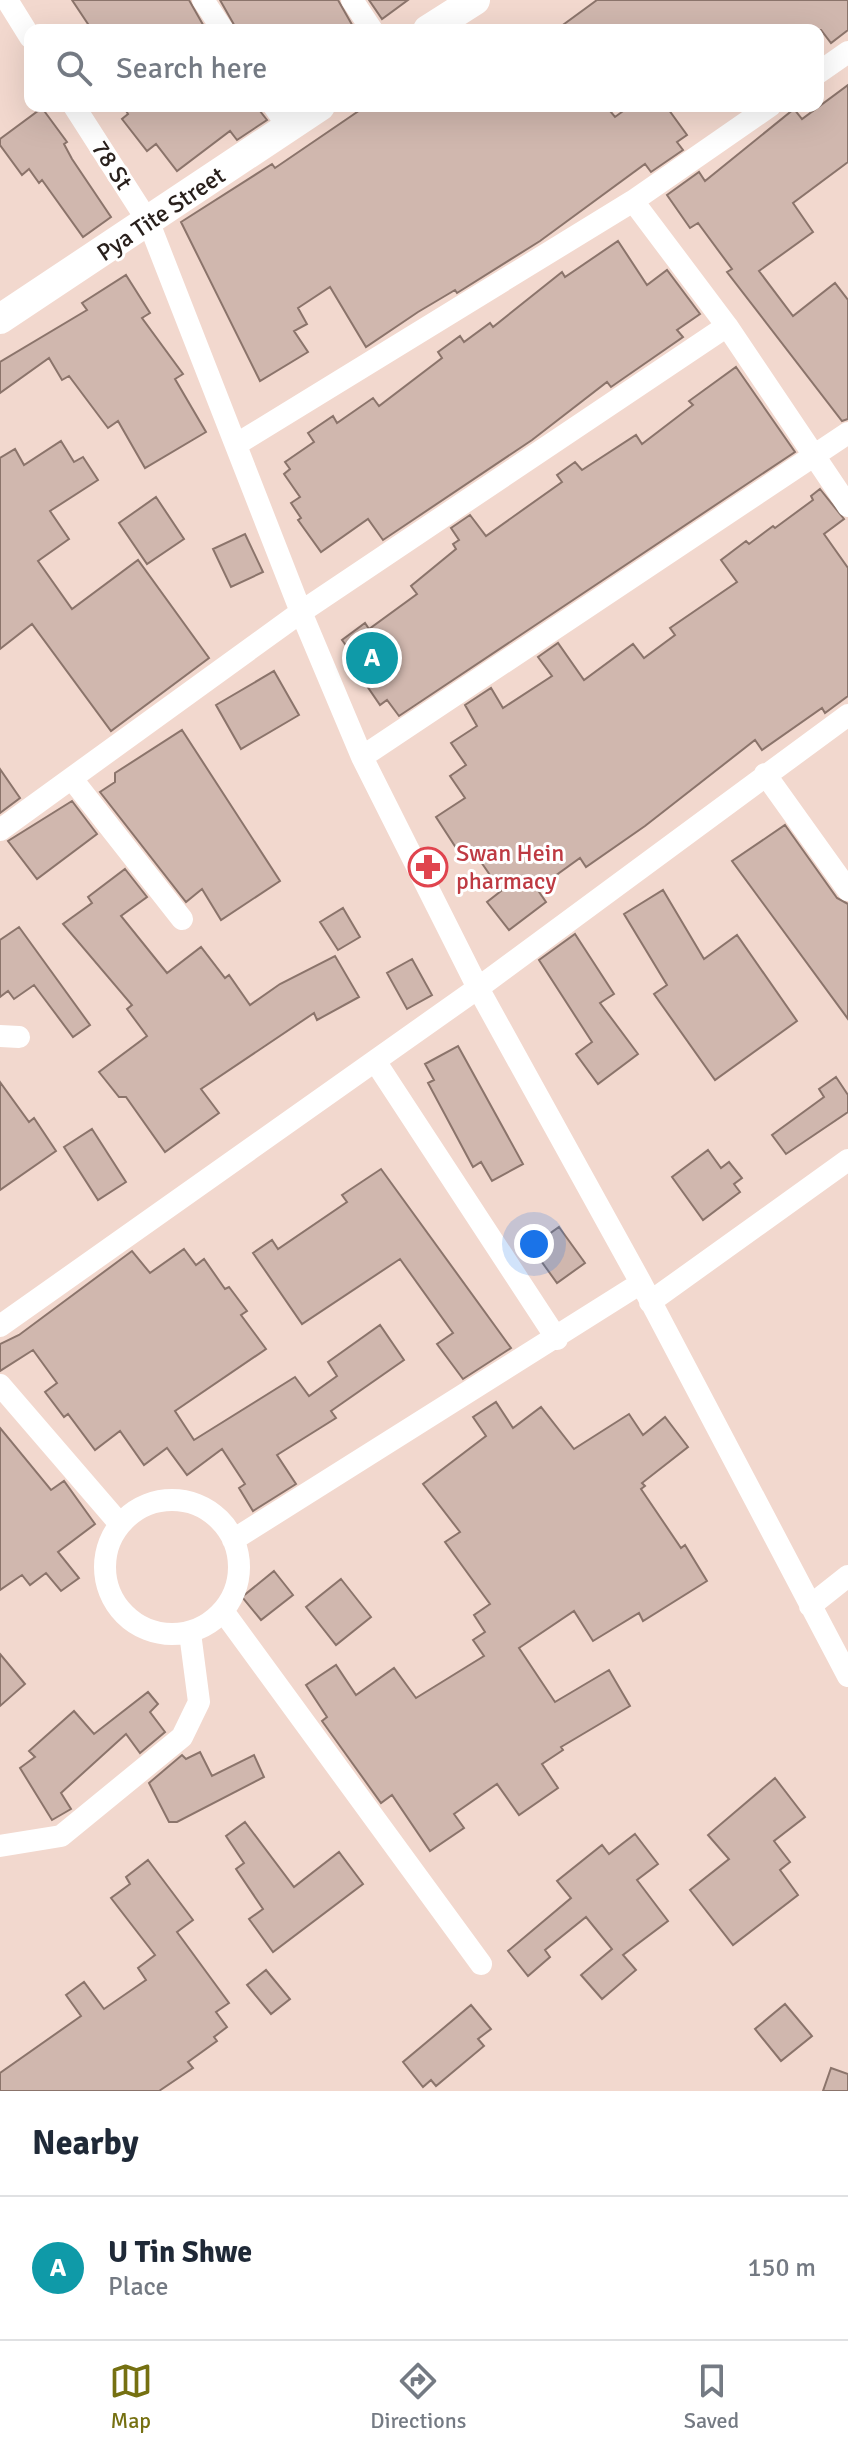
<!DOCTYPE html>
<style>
body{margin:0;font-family:Signika,sans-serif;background:#f2f2f3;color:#1f2937}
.you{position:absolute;left:534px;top:1244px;width:28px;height:28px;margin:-20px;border:6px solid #fff;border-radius:50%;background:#1a73e8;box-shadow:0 0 0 12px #1a73e833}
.badge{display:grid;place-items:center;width:52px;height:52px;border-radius:50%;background:#757011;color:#fff;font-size:26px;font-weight:700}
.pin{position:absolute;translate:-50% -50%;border:4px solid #fff;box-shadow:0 2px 8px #0006}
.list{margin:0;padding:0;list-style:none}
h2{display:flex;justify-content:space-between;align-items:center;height:104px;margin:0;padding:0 32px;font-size:34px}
h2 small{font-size:26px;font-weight:400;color:#747a83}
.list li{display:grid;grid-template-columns:52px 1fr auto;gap:24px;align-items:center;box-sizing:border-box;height:144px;padding:0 32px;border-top:2px solid #e0e1e3}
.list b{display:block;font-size:30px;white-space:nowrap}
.list p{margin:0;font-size:26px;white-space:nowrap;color:#747a83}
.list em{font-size:26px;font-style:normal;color:#747a83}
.icon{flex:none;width:44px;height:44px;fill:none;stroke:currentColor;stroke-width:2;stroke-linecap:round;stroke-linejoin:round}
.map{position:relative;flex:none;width:848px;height:2091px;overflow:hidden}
.search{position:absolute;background:#fff;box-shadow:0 8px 32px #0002;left:24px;right:24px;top:24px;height:88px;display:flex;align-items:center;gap:20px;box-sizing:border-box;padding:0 28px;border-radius:16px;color:#747a83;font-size:30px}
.sheet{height:248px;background:#fff}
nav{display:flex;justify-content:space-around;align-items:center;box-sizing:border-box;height:112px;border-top:2px solid #e0e1e3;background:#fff;font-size:22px;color:#747a83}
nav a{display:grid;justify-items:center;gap:4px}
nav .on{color:#757011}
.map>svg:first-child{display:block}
.building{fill:#d0b7ae;stroke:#8b746b;stroke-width:2}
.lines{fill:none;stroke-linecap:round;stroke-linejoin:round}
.street{stroke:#fff;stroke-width:22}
.secondary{stroke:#fff;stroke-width:30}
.labels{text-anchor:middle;stroke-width:6;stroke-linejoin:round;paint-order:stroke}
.street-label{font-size:24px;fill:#29201c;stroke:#fff}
.health-label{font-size:24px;fill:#be3a42;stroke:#fff;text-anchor:start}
</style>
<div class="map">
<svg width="848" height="2091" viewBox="0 0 848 2091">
<rect width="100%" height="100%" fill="#f2d8ce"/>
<!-- building -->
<path class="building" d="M72,0h117l17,30h-114z
M220,0h118l17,30h-118z
M369,0h39l-26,19z
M597,0h251v30l-17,13 -10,-13h-265z
M848,85v77l-55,41 20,29 -54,39 34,45 42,-33 13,17v119l-6,2 -115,-149 5,-3 -34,-46 -8,5 -23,-33 32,-23 6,9 89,-72 8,10z
M123,106h133l11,14 -30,20 -7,-9 -53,40 -21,-27 -9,7 -25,-32 6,-5z
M366,106h240l9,11 15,-11h36l21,29 -10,7 6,8 -32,22 -6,-8 -105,77 -83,52 -2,-3 -37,22 -52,35 -36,-60 -32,21 9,16 -13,7 14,21 -48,29 -79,-159 91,-58 3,4z
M42,108l25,34 -3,2 8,15 39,58 -28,20 -41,-57 -3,3 -10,-14 -7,6 -22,-30v-6z
M618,241l29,44 20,-15 33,44 -23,16 6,7 -72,50 -4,-5 -75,58 -149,100 -15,-21 -47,33 -23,-32 3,-2 -10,-15 9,-6 -16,-23 6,-5 -5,-7 29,-20 -6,-9 25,-17 4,7 36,-25 6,8 63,-48 -4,-6 22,-16 4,6 26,-19 3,4 69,-55 3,5z
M126,275l24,38 -8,5 41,56 -8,5 31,53 -61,36 -27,-47 -10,7 -39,-52 -7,4 -13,-22 -49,35v-31l87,-52 -5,-7z
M736,367l59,85 -396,264 -12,-16 -7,5 -13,-19 6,-4 -31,-42 23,-17 4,6 48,-35 -6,-8 45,-37 -3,-5 6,-4 -8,-12 19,-13 16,21 76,-54 -5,-7 18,-13 7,8 54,-35 6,9 51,-39 -4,-4z
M61,441l13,21 9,-5 15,23 -48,31 19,28 -31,22 34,48 66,-49 71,98 -98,73 -79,-107 -32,25v-191l15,-9 9,16z
M820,489l24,30 -20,15 24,34v128l-23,17 -3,-5 -60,42 -7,-10 -110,86 -59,41 -6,-9 -43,31 9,13 -37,28 -22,-28 14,-11 -29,-42 -10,8 -26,-40 29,-19 -15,-22 16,-11 -15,-22 26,-17 -12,-21 26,-17 12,20 49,-32 -14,-19 20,-14 26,37 49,-36 11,14 31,-23 -5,-7 67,-46 -16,-22 25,-19 3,3 24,-18 2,2 38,-28 -2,-4z
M156,497l28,42 -37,25 -28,-41z
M245,534l18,38 -32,15 -18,-38z
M274,671l25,44 -58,34 -25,-44z
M182,730l98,151 -59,39 -19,-31 -16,13 -86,-110 15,-10v-9z
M0,769l20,29 -20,15z
M72,801l25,33 -60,45 -29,-38z
M785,825l52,73 11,6v115l-116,-158z
M125,869l22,28 -26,19 46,57 34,-26 24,31 4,-3 21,30 30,-21 55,-28 24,41 -42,23 -3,-7 -113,76 18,24 -54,39 -39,-55h-7l-20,-25 48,-36 -20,-27 5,-4 -69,-81 29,-21 -4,-6z
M663,890l41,69 33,-24 60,86 -82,59 -61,-86 13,-9 -43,-71z
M343,908l17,29 -22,13 -18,-28z
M19,927l71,98 -17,12 -39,-52 -20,14 -6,-8 -8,6v-57z
M575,934l39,60 -14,9 38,51 -40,30 -22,-30 16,-12 -53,-82z
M412,959l20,36 -25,14 -20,-36z
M458,1046l65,118 -31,17 -11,-19 -8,5 -45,-84 6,-3 -9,-16z
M836,1077l12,18v17l-62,42 -14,-19 52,-38 -5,-8z
M0,1082l29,40 5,-4 22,33 -56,39z
M92,1129l34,53 -28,18 -34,-53z
M708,1150l13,18 8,-6 13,16 -8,6 6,8 -37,28 -31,-43z
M381,1169l130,179 -48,31 -26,-35 16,-11 -53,-74 -98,65 -49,-71 19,-13 6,9 69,-47 -5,-7z
M559,1227l26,36 -28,20 -26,-36z
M184,1249l12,16 8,-6 21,30 4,-2 18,24 -6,4 25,34 -91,62 19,29 101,-63 14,19 28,-20 -9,-14 52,-37 24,35 -73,51 5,7 -59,37 19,29 -43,27 -14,-23 6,-4 -23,-35 -35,26 -20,-27 -23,17 -24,-34 -25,19 -27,-36 -4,3 -19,-25 12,-9 -24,-33 -33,21v-27l19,-9 113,-84 18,22z
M496,1402l17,26 28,-21 33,42 55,-35 14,21 22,-18 23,30 -46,36 3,3 -4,3 40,59 4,-3 22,36 -64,40 -4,-8 -46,28 -19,-30 -55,37 36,54 54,-32 21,36 -69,41 2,3 -21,14 16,24 -39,27 -22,-31 -43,30 10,14 -34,23 -38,-56 -11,8 -59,-82 5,-4 -21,-32 30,-20 20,30 38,-27 22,30 68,-42 -11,-16 12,-8 -11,-17 16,-11 -45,-62 15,-10 -37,-48 63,-48 -13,-19z
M0,1428l51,62 13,-9 31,43 -37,28 21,26 -18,13 -15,-18 -16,12 -8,-10 -22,15z
M274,1571l19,24 -32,25 -19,-23z
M341,1579l30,38 -35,28 -30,-38z
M0,1654l25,30 -25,22z
M148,1692l10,12 -8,8 15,20 -25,21 -14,-19 -65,59 10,16 -19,11 -32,-52 15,-11 -6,-6 45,-40 20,23z
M200,1752l12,24 42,-21 10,22 -87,45h-8l-20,-39 33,-28 4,4z
M775,1778l30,39 -31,24 16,21 -10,8 18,25 -65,50 -43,-55 39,-31 -21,-24z
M245,1822l49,65 45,-35 24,32 -90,68 -24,-33 14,-10 -27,-40 8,-6 -18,-27z
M635,1834l23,30 -21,16 31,41 -45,34 13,15 -34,29 -21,-24 31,-26 -26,-32 -41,33 5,7 -22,19 -20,-25 63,-53 -14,-17 45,-36 7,9z
M148,1860l45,60 -16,12 52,71 -13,9 11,15 -13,10 3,4 -29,21 5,6 -34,23h-159v-18l81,-57 -15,-21 18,-13 20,27 42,-29 -8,-12 17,-13 -44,-57 19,-14 -4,-7z
M266,1970l24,29 -19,15 -24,-29z
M785,2004l27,32 -31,25 -26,-32z
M471,2005l20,24 -13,10 6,7 -48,40 -5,-6 -8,7 -20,-25z
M831,2068l17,6v17h-25z"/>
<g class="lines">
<!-- street -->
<path class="street" d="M7,0l23,37
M203,0l20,30
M352,0l20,30
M818,73l30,-21
M74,106l75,117 152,389 61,145 116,231 163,295 207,393
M274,106l15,22
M633,201l94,125 121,180
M237,444l396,-243 137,-95
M362,757l486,-324
M765,774l83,116
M72,779l110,140
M0,830l301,-218 426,-286
M0,1036l19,1
M375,1061l182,278
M650,1302l198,-142
M0,1326l478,-338 370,-273
M0,1385l119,138
M105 1567a67 67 0 1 1 134 0a67 67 0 1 1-134 0Z
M233,1540l408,-257
M810,1606l38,-30
M223,1611l258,353
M0,1846l61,-10 121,-99 17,-35 -9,-69"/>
<!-- secondary -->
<path class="secondary" d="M428,30l47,-30
M0,319l320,-213"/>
</g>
<!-- icons -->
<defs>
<symbol id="pharmacy-ring" viewBox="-11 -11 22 22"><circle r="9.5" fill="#fff" stroke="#e0444e" stroke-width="1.5"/><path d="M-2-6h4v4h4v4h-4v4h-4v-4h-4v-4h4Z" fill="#e0444e"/></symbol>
</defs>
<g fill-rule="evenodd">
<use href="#pharmacy-ring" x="406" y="845" width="44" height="44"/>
</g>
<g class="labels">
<!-- street labels -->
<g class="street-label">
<text transform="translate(112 165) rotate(57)" y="8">78 St</text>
<text transform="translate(161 214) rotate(-34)" y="8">Pya Tite Street</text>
</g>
<!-- health labels -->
<g class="health-label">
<text x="456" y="861">Swan Hein<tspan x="456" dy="28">pharmacy</tspan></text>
</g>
</g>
</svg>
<div class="you"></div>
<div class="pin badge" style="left:372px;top:658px;background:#0f9aa8">A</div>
<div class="search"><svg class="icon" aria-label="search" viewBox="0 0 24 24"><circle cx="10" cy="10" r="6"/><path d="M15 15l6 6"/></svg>Search here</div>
</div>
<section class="sheet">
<h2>Nearby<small></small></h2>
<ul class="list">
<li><span class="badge" style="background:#0f9aa8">A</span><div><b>U Tin Shwe</b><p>Place</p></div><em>150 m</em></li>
</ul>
</section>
<nav>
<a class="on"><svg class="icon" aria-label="map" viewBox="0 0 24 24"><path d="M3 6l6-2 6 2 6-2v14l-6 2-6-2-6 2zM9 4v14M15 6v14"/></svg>Map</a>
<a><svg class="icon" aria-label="directions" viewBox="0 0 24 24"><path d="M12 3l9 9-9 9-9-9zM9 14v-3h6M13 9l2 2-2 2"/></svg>Directions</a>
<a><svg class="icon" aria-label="saved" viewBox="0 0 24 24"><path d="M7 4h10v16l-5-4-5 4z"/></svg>Saved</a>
</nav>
